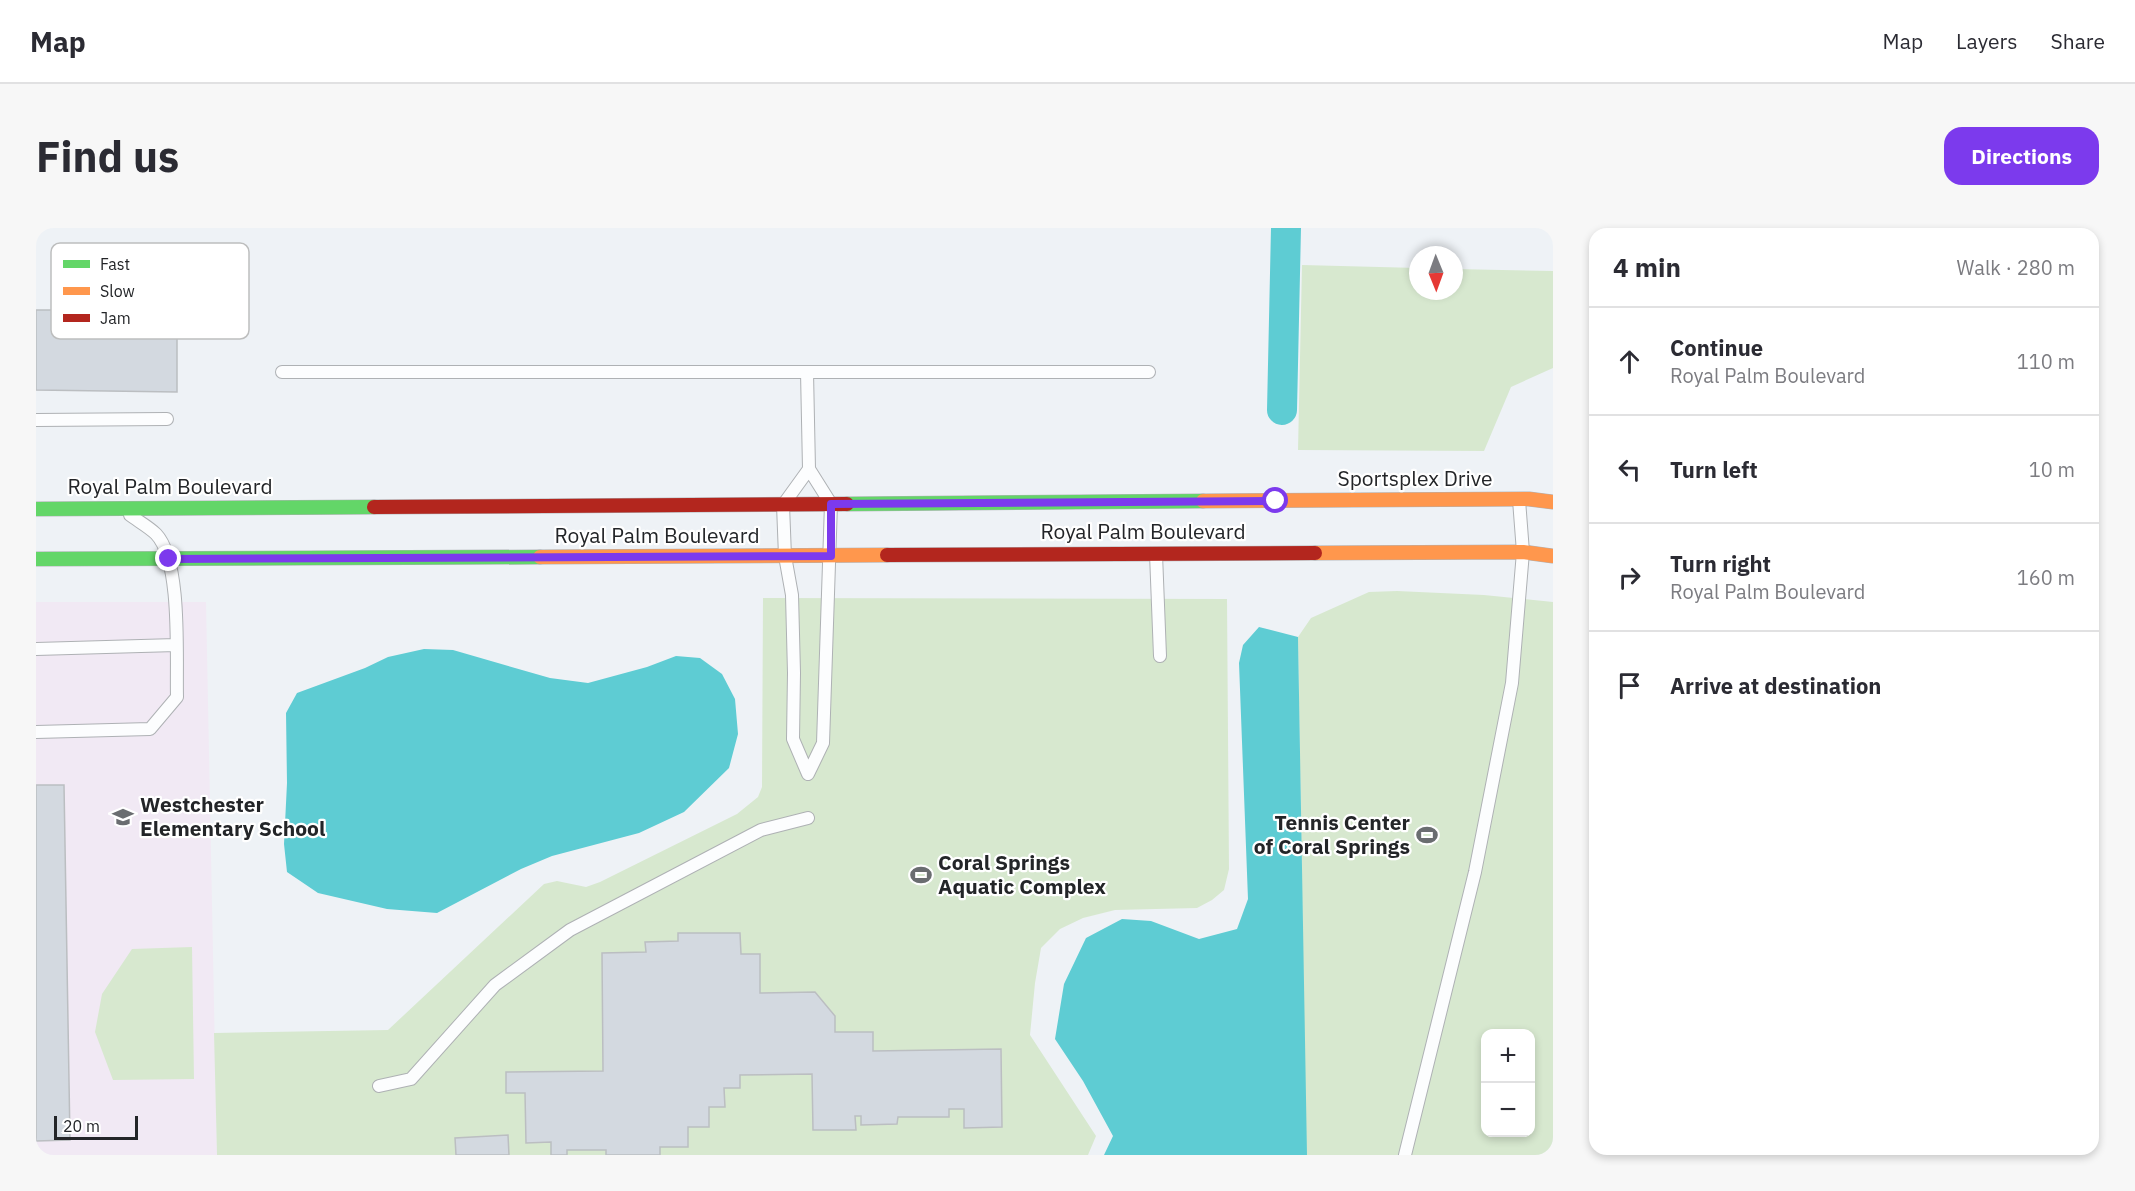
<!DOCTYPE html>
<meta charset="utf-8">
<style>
body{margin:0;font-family:"IBM Plex Sans",sans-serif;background:#f7f7f7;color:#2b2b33}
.controls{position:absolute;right:18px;bottom:18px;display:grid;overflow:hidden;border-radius:12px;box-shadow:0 3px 9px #0003}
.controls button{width:54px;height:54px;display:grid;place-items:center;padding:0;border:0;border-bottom:2px solid #e1e1e2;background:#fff;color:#2b2b33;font:30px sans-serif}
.compass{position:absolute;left:1373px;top:18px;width:54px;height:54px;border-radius:50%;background:#fff;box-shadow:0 3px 9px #0003;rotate:179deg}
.scale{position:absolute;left:18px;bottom:15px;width:84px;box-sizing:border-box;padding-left:6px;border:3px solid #232528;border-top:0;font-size:16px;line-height:21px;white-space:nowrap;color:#232528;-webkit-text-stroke:4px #fff;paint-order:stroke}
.stop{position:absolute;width:18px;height:18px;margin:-14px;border:4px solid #7c3aed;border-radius:50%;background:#fff}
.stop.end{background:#7c3aed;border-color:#fff;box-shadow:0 2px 6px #0008}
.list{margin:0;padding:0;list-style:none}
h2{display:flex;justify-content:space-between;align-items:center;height:78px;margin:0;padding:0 24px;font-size:26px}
h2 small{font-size:20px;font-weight:400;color:#7c7c81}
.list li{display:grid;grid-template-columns:39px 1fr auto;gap:18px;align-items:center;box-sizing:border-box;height:108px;padding:0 24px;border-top:2px solid #e1e1e2}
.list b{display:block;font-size:22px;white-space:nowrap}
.list p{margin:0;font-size:20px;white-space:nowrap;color:#7c7c81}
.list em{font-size:20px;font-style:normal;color:#7c7c81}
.icon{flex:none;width:33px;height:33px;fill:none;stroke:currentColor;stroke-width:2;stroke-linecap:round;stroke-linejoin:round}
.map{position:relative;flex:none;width:1517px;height:927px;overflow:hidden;border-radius:18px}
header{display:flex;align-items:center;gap:36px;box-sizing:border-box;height:84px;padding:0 30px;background:#fff;border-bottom:2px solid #e1e1e2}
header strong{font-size:28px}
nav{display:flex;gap:33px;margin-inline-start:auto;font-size:21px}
.intro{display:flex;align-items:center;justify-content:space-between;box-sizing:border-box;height:144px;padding:0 36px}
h1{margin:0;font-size:42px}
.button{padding:15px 27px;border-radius:18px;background:#7c3aed;color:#fff;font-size:21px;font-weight:700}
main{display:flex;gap:36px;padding:0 36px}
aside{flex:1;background:#fff;border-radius:18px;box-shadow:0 3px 9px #0003}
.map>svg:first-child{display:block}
.education{fill:#f1e9f4}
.green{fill:#d7e8cf;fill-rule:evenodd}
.water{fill:#5eccd3}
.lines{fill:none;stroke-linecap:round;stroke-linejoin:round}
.canal{stroke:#5eccd3;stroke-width:30}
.building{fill:#d3d9e0;stroke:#bbbec1;stroke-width:1.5}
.lane-casing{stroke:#aeb1b4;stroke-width:14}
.fast-casing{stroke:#aeb1b4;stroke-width:15}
.slow-casing{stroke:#aeb1b4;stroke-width:15}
.jam-casing{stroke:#aeb1b4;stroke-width:15}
.lane{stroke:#fcfdfe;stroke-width:12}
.fast{stroke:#63d668;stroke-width:14}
.slow{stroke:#ff974d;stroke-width:14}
.jam{stroke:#b3261e;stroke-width:14}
.route{stroke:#7c3aed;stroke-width:8}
.labels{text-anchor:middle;stroke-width:4.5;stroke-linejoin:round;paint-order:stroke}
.street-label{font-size:21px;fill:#232528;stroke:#fff}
.poi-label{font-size:21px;font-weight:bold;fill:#232528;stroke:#fff;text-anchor:start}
.key{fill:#fff;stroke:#bdbebe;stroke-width:1.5}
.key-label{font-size:16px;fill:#232528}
</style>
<header>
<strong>Map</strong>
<nav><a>Map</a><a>Layers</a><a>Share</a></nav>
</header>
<div class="intro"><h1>Find us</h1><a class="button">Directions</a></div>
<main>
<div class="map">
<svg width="1517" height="927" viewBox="0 0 1517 927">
<rect width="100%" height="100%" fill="#eef2f6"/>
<!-- education -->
<path class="education" d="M0,374h170l11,553h-181z"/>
<!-- green -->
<path class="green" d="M1266,37l116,3v23h36v-22l99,2v97l-42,19 -27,64 -186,-1z
M1361,363l87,4 69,7v553h-247l-8,-518 13,-19 58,-26zM1450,806h44v98h-44z
M727,370l464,1 2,270 -5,21 -12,10 -15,8 -82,2 -32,8 -23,11 -19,19 -6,35 -5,52 66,101 -8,19h-871l-3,-122 174,-3 156,-146 13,-3 29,6 14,-5 137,-68 21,-17 4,-10z
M156,719l2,132 -81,1 -18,-48 7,-38 30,-45z"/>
<!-- water -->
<path class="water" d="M1223,399l39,10 9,518h-203l9,-19 -30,-55 -28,-42 9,-55 22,-46 36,-19 29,2 48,18 38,-10 11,-30 -9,-236 4,-18z
M388,421l29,1 97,28 38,5 59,-16 29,-11 24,2 22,16 13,25 3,35 -9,34 -45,44 -45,21 -87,23 -31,13 -84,44 -50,-4 -69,-16 -31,-21 -3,-28 3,-61 -1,-70 11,-20 68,-25 23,-11z"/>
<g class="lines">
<!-- canal -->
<path class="canal" d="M1246,182l4,-182"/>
</g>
<!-- building -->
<path class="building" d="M0,82h141v82l-141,-2z
M0,557h28l6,355 -34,1z
M642,705h62l1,21h19v39l55,-1 20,24v16h38v19l128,-2 1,78 -38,1v-19h-15v8h-51l-1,7 -36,1v-9h-6l1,14h-43l-1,-56 -72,1v13h-16l1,19h-16v20h-21v20h-28v8h-54v-5h-39v5h-16v-13l-25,1 -1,-50h-19v-21l97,-1 -1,-118 44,-1 -1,-10 33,-1z
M472,907l1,20h-53l-1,-17z"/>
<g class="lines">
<defs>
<path id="lane" d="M246,144h867
M771,144l2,97 22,35 -8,239 -15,31
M0,192l131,-1
M1120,326l4,102
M0,421l140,-4
M0,504l114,-3 27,-32c-1,-39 5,-136 -21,-163 -7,-7 -18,-13 -26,-19
M772,546l-15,-35 1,-66 -2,-78 -7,-39 -2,-51 26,-36
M343,858l32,-7 84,-94 75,-55 191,-100 47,-12
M1369,927l70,-283 37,-189 11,-131 -4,-52"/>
<path id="fast" d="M811,276l356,-3
M0,281l338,-2
M0,331l504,-2"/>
<path id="slow" d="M1167,273l326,-2 24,3
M1279,325l208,-1 30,4
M504,329l347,-2"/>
<path id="jam" d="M338,279l473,-3
M851,327l428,-2"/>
</defs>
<!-- lane casing -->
<use href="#lane" class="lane-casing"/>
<!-- fast casing -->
<use href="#fast" class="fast-casing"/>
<!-- slow casing -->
<use href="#slow" class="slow-casing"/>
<!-- jam casing -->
<use href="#jam" class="jam-casing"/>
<!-- lane -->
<use href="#lane" class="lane"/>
<!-- fast -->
<use href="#fast" class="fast"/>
<!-- slow -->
<use href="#slow" class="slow"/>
<!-- jam -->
<use href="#jam" class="jam"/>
</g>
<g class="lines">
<!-- route -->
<path class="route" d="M133,331l662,-3v-52l445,-3"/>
</g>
<!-- icons -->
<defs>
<symbol id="school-bare" viewBox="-9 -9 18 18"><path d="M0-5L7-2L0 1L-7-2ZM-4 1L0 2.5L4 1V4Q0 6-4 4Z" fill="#6a6d70" stroke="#fff" stroke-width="2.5" paint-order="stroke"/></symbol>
<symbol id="stadium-bare" viewBox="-9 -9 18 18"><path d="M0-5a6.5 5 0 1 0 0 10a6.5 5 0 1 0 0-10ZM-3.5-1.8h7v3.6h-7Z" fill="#6a6d70" stroke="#fff" stroke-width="2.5" paint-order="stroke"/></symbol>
</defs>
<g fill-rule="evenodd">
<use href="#school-bare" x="72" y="574" width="30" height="30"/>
<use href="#stadium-bare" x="1376" y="592" width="30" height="30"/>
<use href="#stadium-bare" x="870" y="632" width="30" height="30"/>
</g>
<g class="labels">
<!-- street labels -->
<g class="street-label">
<text x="1379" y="258">Sportsplex Drive</text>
<text x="134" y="266">Royal Palm Boulevard</text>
<text x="1107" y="311">Royal Palm Boulevard</text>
<text x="621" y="315">Royal Palm Boulevard</text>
</g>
<!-- poi labels -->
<g class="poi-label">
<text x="104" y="584">Westchester<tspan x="104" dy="24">Elementary School</tspan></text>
<text x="1374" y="602" text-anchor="end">Tennis Center<tspan x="1374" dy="24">of Coral Springs</tspan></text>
<text x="902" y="642">Coral Springs<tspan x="902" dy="24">Aquatic Complex</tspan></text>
</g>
</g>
<!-- legend -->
<rect x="15" y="15" width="198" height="96" rx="9" class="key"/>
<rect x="27" y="32" width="27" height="8" fill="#63d668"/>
<rect x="27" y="59" width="27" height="8" fill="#ff974d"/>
<rect x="27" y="86" width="27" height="8" fill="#b3261e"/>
<g class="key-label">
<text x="64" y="42">Fast</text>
<text x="64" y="69">Slow</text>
<text x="64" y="96">Jam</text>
</g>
</svg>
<div class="controls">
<button>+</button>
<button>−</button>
</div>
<svg class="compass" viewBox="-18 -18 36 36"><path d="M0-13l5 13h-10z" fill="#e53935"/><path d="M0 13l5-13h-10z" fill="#7c7c81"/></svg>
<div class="scale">20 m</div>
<div class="stop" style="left:1240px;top:273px"></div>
<div class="stop end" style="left:133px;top:331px"></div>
</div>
<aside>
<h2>4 min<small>Walk · 280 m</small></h2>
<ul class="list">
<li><svg class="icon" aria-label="ahead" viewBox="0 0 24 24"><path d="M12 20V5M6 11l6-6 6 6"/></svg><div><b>Continue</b><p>Royal Palm Boulevard</p></div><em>110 m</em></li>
<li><svg class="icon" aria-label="left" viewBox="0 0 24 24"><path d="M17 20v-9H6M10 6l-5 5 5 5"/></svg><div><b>Turn left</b></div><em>10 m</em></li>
<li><svg class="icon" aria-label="right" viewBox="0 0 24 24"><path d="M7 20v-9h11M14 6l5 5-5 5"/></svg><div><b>Turn right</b><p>Royal Palm Boulevard</p></div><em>160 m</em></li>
<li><svg class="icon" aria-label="arrive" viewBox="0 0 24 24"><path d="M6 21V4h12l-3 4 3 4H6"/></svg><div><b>Arrive at destination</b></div></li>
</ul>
</aside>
</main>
